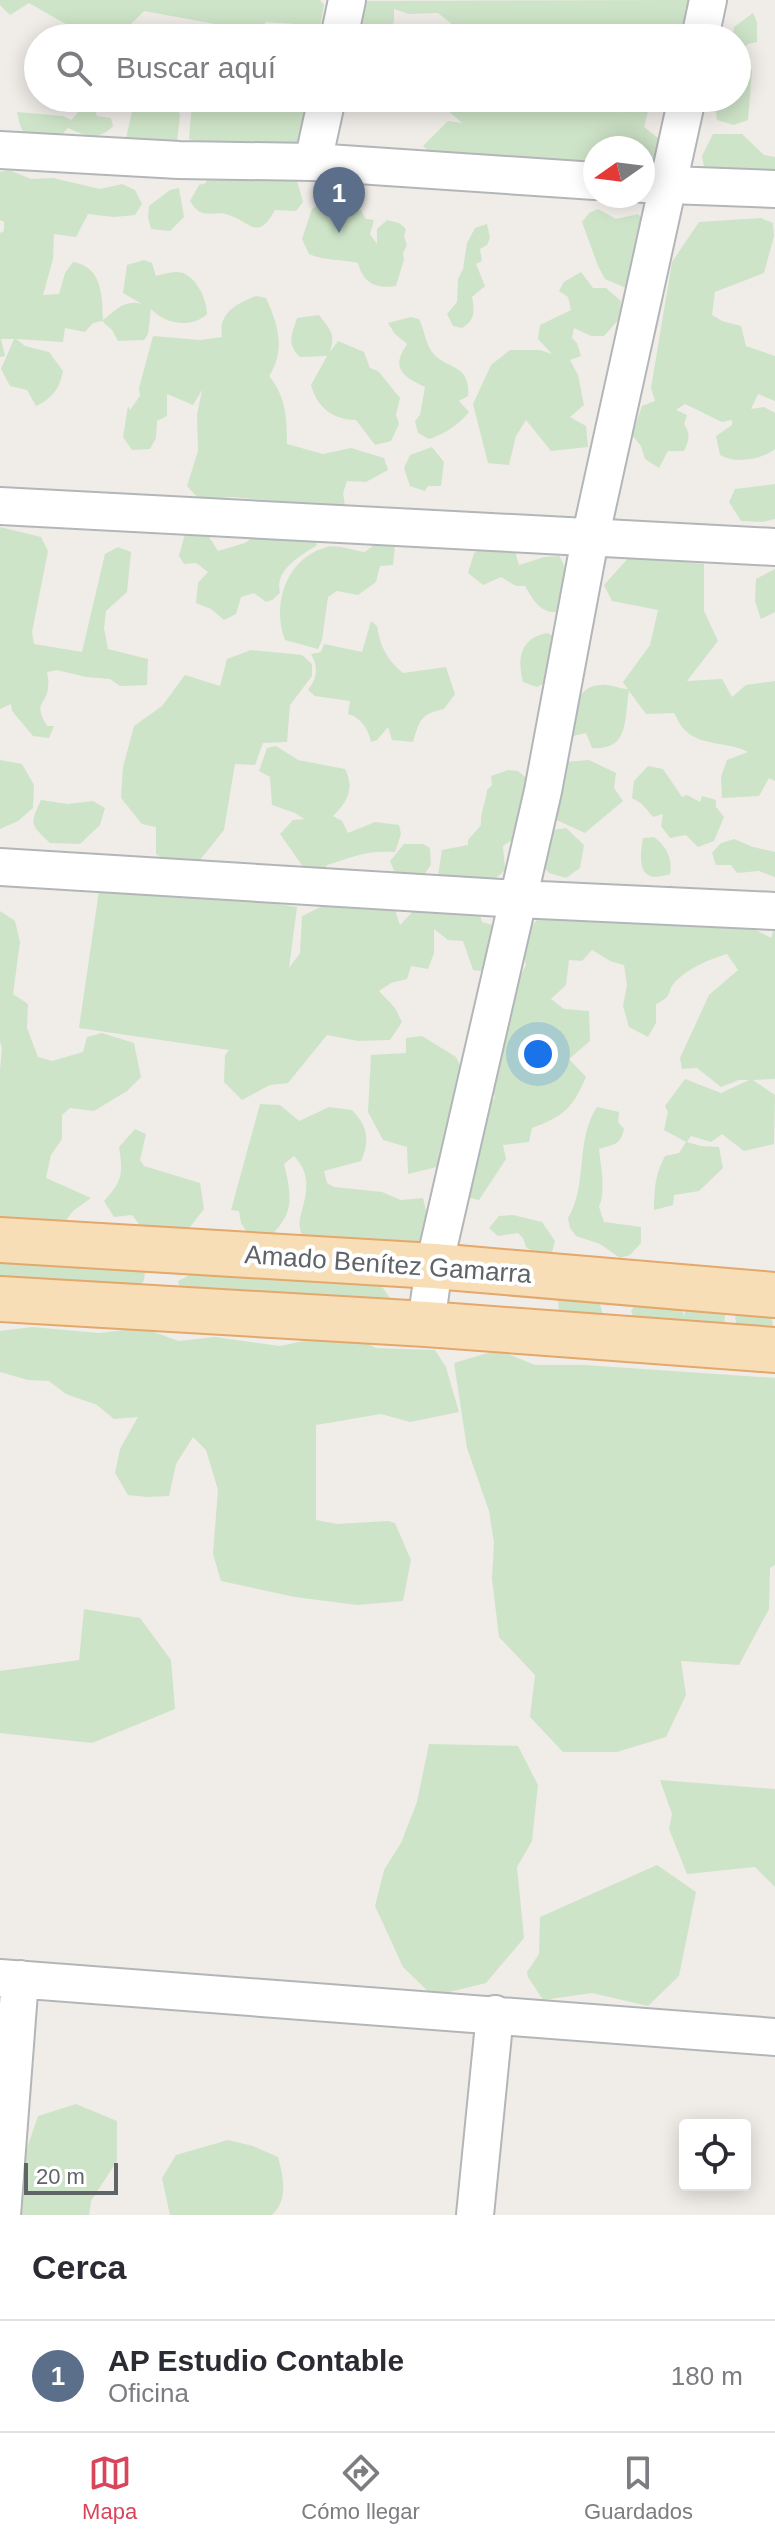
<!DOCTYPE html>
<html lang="es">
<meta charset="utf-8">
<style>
body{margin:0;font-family:Helvetica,sans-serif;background:#f7f7f7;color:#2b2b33}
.controls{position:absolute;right:24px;bottom:24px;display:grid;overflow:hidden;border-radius:8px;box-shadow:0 4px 20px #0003}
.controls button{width:72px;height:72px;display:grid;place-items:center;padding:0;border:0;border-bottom:2px solid #e1e1e2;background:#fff;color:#2b2b33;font:40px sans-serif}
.compass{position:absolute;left:583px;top:136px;width:72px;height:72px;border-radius:50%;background:#fff;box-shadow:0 4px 20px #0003;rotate:256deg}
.scale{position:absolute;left:24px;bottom:20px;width:94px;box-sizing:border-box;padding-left:8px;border:4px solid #5f6467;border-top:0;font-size:22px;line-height:28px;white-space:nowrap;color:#5f6467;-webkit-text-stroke:6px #fff;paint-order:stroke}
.you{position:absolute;left:538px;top:1054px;width:28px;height:28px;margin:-20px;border:6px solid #fff;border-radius:50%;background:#1a73e8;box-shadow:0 0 0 12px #1a73e833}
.badge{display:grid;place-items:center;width:52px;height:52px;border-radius:50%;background:#d9455b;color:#fff;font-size:26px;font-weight:700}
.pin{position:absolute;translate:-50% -66px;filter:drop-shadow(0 2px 4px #0008)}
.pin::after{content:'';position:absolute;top:42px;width:28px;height:24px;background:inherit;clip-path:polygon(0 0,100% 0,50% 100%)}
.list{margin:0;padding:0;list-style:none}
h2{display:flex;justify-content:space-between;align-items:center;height:104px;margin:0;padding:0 32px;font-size:34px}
h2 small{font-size:26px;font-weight:400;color:#7c7c81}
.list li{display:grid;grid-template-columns:52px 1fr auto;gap:24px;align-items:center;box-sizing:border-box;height:112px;padding:0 32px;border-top:2px solid #e1e1e2}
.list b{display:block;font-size:30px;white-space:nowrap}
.list p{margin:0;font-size:26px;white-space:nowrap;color:#7c7c81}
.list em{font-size:26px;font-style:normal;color:#7c7c81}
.icon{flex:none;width:44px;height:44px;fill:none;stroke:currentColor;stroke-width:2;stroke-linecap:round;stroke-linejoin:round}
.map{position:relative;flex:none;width:775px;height:2215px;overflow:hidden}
.search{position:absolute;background:#fff;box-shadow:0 4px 20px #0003;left:24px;right:24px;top:24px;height:88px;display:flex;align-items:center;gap:20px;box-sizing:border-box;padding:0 28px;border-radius:44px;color:#7c7c81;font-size:30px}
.sheet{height:216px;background:#fff}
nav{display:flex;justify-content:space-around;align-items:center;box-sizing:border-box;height:112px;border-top:2px solid #e1e1e2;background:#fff;font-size:22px;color:#7c7c81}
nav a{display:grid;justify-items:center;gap:4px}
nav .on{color:#d9455b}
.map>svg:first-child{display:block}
.green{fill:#cee4c8}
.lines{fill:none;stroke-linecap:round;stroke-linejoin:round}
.minor-casing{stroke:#b3b6b9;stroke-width:40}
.major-casing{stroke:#e4a86d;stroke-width:48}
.minor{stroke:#fff;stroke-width:36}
.major{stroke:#f7deb6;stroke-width:44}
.labels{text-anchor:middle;stroke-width:8;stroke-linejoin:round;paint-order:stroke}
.street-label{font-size:26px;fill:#5f6467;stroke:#fff}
</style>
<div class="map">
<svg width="775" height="2215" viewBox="0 0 775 2215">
<rect width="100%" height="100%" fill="#f0ece8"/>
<!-- green -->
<path class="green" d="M0,0h320l4,5 -4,22 3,11h-19l-8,-14 -30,-2 -13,16h-28l1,-12 -82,-15 -23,23h-38l-54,-31 -19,12 -10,-10z
M690,0v38h-230l2,-6 -24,-19 -29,1 -15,-5v12l-7,17h-52l27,-37z
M753,13l4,9v20l-9,2 -11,10 8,13 7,3 -4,50 -14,5 -17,-5 -2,-13 2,-9h20v-60h-5l2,-11z
M91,98l6,18 14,2 2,8c-14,15 -28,10 -45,2l-17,18c-24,-7 -29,-8 -34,-34l46,4 8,4 6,-6 6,-15z
M142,98h30l8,17 -3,27 -27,13 -24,-17 6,-26z
M196,98h99c11,3 13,10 17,20l-21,53 7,13 5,18 -7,9 -21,-1c-17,32 -25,12 -46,5 -17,-6 -27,7 -39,-14l9,-16 7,-2 5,-18 -6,-21 -16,-5 3,-35z
M444,98h200l6,6 -6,23 29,23 -8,21 -22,2v-25h-48v36l-156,-23 -16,-15 25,-25 14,2 -18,-16z
M713,134h29l22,21 11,2v30l-70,-15 -3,-16z
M9,170l22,9 22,-1 47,11 22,-5 13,6 7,14 -7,11 -21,2 -26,-3 -12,23 -22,-3 -1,25 -10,36 16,-1 6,-21 8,-11c30,5 29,35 30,58 14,-11 22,-21 39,-16l-19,-11 4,-28 17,-5 8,3 4,13c9,-2 18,-6 27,-3 15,6 24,28 24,41 -16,15 -42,10 -56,-5l-3,25 -4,6 -26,1 -6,-11 -10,-9 -9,2 -8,9 -20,-4 -2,14 -47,-3 9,7 24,6 14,19c-3,17 -11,28 -27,35l-9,-16 -17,-4 -9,-17 13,-30h-13l4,17 -5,1v-124l4,-2v-9l-4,-2v-48z
M179,188l5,29 -14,14 -19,-2 -3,-12 1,-11 21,-16z
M350,190l9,9v8l7,12 8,1 -4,14 7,10v-15l10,-9 12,3 7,6 -2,7 3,9 -4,8 1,6 -8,27c-20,3 -33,-3 -38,-23 -16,-4 -34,-2 -49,-9l-7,-15 10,-30 22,-14z
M598,209l18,10 22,-5 14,15 -12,55 -14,4 -21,-9 -7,-13 -16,-44 7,-9z
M761,218l12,5 1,13 -10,37 -49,19 -3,23 10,6 19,5 5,20 29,10v45l-17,-7 -7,15 13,-2 11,6v36c-14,11 -40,15 -55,6l-4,-19 16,-11v-5l-10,2 -37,-18 -9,6 11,5 -3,9c7,11 5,16 0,27h-16l-9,17 -14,-9 -4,-13 -9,-11 10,-29 13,-5 -4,-13 21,-126 27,-40z
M487,224l3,14 -3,7 -7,4 2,12 -6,3 9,22 -13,11c3,14 3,23 -10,31l-9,-2 -6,-12 10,-12 1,-23 5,-10 4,-26 8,-15z
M581,272l12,16h13l15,13 -1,17 -16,18h-13l-17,-8 -2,10 5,5 4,13 -11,4 8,15 6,30 -14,12 16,9 2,21 -37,4 -25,-31 -10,16 -7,29 -21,-2 -15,-59 18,-39 19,-15h30l12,4 -14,-15 2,-14 31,-15 -3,-13 -9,-6 5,-9z
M256,296l10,2c12,26 20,52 3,78 17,20 18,43 18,68l36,10 28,-6 33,10 4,12 -22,12 -19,-1 -4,12 2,13 -61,4 -9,-9 -42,-4 -34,2 -12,-13 11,-35 -1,-36 5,-25 -9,15 -26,-11v22l-10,5 -1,17 -6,11 -18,1 -9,-13 5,-31 2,4 10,-14 -1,-8 14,-52 47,4 22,-3c-4,-24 14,-33 34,-41z
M319,315c11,15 17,18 11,37l8,-11 26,11 6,16 8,3 22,27 -4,17 3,9 -8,17 -16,4 -19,-25c-22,0 -39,-12 -45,-35l16,-29 -27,1c-14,-14 -8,-22 -3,-39z
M411,317l8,2c5,10 6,21 11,30 13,22 41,12 38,47l-9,5 10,11c-11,13 -24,22 -40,27l-11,-6 -3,-12 5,-6 5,-28c-24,-11 -34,-19 -18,-43l-12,-10 -7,-11z
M432,447l12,15 -3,24h-13l-3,5 -15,-5 -6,-18 6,-13z
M775,484v35l-13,3 -21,-1 -12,-19 6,-13z
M0,527l41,10 7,14 -16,81 2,12 48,8 23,-98 13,-7 13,5 -4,40 -21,19 -2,17 4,21 40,10 -1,26 -27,1 -10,-7 -24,-2 -29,-7 -10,2c1,5 2,10 1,15 -1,19 -16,13 -1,39h7l-5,12 -16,-2 -21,-25 -1,-7 -11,5z
M191,529l15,3 12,19 27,-8 16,-12 52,4 4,10c-16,11 -43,24 -37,48l-8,7 -6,2 -12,-9 -13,4 -5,17 -12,6 -13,-11 -15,-6 2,-20 10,-11 -12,-9 -12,1 -5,-8 6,-22z
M383,538l12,7 -2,20 -13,1 -4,16 -18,13 -21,-4 -9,6 -6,43 -4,9 -33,-9c-14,-36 2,-83 42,-93 10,-3 27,4 38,5z
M514,548l5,17 26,-8 14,-1c12,16 6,38 1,56 -20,2 -26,-11 -35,-26h-9l-15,-9 -18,8 -15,-12 6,-20 8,-4z
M630,556l74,8v47l14,30 -31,40 35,-2 10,18 14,-12 29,-4v100l-6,-3 -10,18 -37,2 -1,-21 6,-17 21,-8c-18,-10 -49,-6 -63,-22 -5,-4 -8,-12 -11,-17l-28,1 -17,-23c-5,27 1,60 -37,57l-6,-15 -13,3 -7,-9c7,-18 12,-42 36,-42 7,-1 17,4 26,4l-5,-7 27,-37 8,-35 -46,-9 -8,-16z
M775,569v43l-14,7 -6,-18 1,-22z
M371,621l6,5c3,20 10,34 26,47l43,-6 9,27 -11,15c-24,5 -24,11 -31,33l-21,-2 -4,-13 -11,13 -6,2c-3,-13 -9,-24 -23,-28l2,-13 -35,-5 -7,-6c9,-12 11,-22 3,-36l10,-2 3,-8 38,8z
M547,633l13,6 -12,42 -11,6 -14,-5c-6,-23 -3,-44 24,-49z
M251,650l51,5 10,9v12l-22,29 -3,37 -24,1 -8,22 -20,-1 -11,66 -28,35 -20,5 -20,-16v-27l-14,-3 -21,-26 2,-31 11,-41 28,-20 23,-31 35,11 7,-27z
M276,746l22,14 47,9c10,19 2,34 -12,47l9,5 6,12 27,-11 24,3 2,9 -6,18c-28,-2 -43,5 -68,13l-6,11 -10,2 -31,-44 13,-14 11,-1 -9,-6 -23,-8 -2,-28 -11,-6 8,-23z
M0,760l22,4 12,21 -1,23 -15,13 -18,8z
M589,760l27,13 -2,15 9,13 -38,32 -33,-15 12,-56z
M648,766l15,3 19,28 5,-2 13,7 2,-6 14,4v7l8,10 -10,24 -16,6 -12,-12 -16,3 -9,-12 2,-12 -10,3 -11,-13 -10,-6 2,-17z
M508,770l10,1 12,10 -6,51 -21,14 2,24c-18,20 -45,14 -68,12l5,-32 26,-5v-5l13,-15c-1,-13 5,-22 6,-35l5,-5 -1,-9z
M41,800l27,4 25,-3 12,7 -5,17 -20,19 -30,-1c-19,-18 -21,-18 -9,-43z
M566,828l18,17 -4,23 -14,10 -17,-5 -11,-12 6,-30z
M654,837c12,9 19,21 16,37 -32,11 -31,-13 -27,-36z
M734,839l19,8 22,5v25l-16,-6 -22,2 -6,-8h-15l-4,-12 9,-10z
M404,844h19l7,4 1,17 -8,11 -28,-3 -5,-12z
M101,877l196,30 -8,61 11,-15 2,-37 37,-18 55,9 6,18 19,-20 59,1 4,16 10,3 3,14 -8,33 -14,-2 -10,-29 -15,-1 -14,-11v24l-6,16 -17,-3 -4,13 -16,4 -12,8 16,17 7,14 -12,18 -32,1 -31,-6 -39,48 -18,2 -28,15 -18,-18 1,-27 4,-5 -150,-22z
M670,885l101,53 4,-13v154l-22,1 22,15 -1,49 -30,7 -22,-17 -11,8 -20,-6 -4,6 14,4 18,1 4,21 -24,23 -25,4 -1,10 -19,5c0,-21 1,-35 11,-54l14,-3 7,-11 -22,-12 4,-18 -3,-6 20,-27 36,14 28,-13h-10l-18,7 -24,-19 -15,1 -2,-11 29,-63 29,-25 -11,-16c-17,5 -38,14 -51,27 -11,11 -1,14 -20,23v19l-8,14 -19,-10 -6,-21 4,-21 -3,-20 -14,-4 -18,-11 -10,11 -13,-1 -3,25 -15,14 13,10 25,2 1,30 -21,18 17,18c-14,32 -22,39 -54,51l-3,14 -26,3 3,14 -27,41 -17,-4 16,-73 17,-26 -10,-22 19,-32 6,-46 16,-32 -7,-27 27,-27 61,12z
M0,911l15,10 5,21 -7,52 15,10 -1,24 11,29 14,4 31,-9 4,-15 15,-4 32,10 7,34 -14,14 -33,20 -24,-3 -8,7v24l-11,16 -5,23 45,20 -18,13 -12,16 73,34 11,11 -1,8 -19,27 -125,-23v-214l2,-22 -2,-6z
M422,1036l34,21 8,16 -23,93 -33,8 -1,-27 -24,-7 -15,-28 3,-57 35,-2v-15z
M260,1104l20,1 19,16 30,-14 23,3c16,17 18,30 9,51l-37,10 3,12 7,4 48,5 19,8 22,-2 10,43 -11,12 -118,-9c-2,-8 -6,-18 -4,-26 6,-23 13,-42 -6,-62l-10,8c9,36 10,52 -19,77l-14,-3 -10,-15 -2,-12 -8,-1z
M597,1107l22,5 -1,10 6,7c-4,17 -10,15 -25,20 2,19 7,40 0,58l5,15 37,5v16l-11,12 -10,3 -20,-14 -24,-8 -6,-8 -2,-10c20,-32 7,-79 29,-111z
M135,1129l11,5 -6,26 4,6 56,17 4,26 -17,22 -45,-3 -10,-13 -18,2 -10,-16c19,-20 19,-28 15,-54z
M513,1215l29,7 13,19 -4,15 -11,1 -14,-10 -3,-9 -5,-5 -20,3 -9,-8 10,-12z
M196,1272l184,12 10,14 1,14 -209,-16 -4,-15z
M558,1294l40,1 5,21 -44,2z
M638,1301l43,1 3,15 3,-16 34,2 4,12 -1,22 -87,-10 -6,-16z
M740,1304l31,7 2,16 -5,14 -29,-3 -4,-21z
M32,1327l67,6 43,-5 37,13 36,-4 65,9 67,-14 29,16 59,2 11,17 13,45 -49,10 -29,-8 -65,11v95l21,4 51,-3 7,2 16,37 -8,41 -46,4 -62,-8 -74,-16 -8,-27 5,-64 -12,-40 -13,-13 -17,27 -7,32 -22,1 -19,-2 -13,-22 5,-24 18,-32 -24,2 -17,-14 -31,-11 -17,-13 -21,-1 -28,-8v-41z
M498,1350l37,15h49l191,13v187l-5,3 -1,41 -30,56 -58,-4 5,34 -20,42 -49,15h-54l-33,-35 5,-42 -36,-38 -7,-58 2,-36 -5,-32 -22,-63 -13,-85z
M84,1609l56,9 31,42 4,49 -83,34 -92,-10v-62l79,-11z
M429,1744l89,2 20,39 -6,56 -15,26 7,71 -38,45 -53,13 -30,-29 -28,-61 9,-36 17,-27 16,-41z
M660,1780l115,9v98l-20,-20 -68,7 -18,-45 3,-15z
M657,1865l39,27 -17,84 -31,30 -56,-13 -49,7 -15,-23 -1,-5 12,-18 1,-37z
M76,2104l41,17v40l-26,40 -2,14h-81l10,-41 20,-58z
M228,2140l25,6 25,11c5,19 11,42 -6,58h-102l-8,-37 14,-23z"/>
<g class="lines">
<defs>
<path id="minor" d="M339,38l8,-38
M700,38l8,-38
M0,150l179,10 134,2 282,19
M313,162l14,-64
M643,184l132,5
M0,506l775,41
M0,867l518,32 257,12
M426,1324l8,-58 109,-475 47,-252 97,-441
M0,1978l775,59
M2,2215l18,-236
M475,2215l20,-201"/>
<path id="major" d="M0,1240l434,26 341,29
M0,1299l426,25 349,26"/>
</defs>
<!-- minor casing -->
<use href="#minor" class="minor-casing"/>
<!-- major casing -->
<use href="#major" class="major-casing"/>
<!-- minor -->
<use href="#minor" class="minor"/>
<!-- major -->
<use href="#major" class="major"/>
</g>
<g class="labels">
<!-- street labels -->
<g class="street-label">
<text transform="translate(388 1264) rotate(4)" y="9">Amado Benítez Gamarra</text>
</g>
</g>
</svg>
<div class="controls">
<button><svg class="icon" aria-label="locate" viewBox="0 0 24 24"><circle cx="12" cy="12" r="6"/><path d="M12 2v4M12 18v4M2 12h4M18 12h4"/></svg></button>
</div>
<svg class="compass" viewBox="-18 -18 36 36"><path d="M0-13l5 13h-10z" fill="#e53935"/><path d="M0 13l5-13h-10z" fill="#7c7c81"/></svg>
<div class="scale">20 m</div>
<div class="you"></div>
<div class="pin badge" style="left:339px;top:233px;background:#5c6f8a">1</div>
<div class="search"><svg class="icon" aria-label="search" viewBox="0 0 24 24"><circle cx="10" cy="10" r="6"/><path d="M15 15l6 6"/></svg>Buscar aquí</div>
</div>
<section class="sheet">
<h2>Cerca<small></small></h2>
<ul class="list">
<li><span class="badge" style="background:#5c6f8a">1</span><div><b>AP Estudio Contable</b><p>Oficina</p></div><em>180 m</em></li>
</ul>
</section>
<nav>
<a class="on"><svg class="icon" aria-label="map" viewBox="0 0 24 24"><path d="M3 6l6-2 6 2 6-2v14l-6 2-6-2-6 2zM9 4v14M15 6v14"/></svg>Mapa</a>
<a><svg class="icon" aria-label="directions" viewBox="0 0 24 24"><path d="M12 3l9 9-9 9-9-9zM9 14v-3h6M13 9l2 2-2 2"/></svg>Cómo llegar</a>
<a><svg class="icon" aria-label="saved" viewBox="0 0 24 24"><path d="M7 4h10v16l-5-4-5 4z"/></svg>Guardados</a>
</nav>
